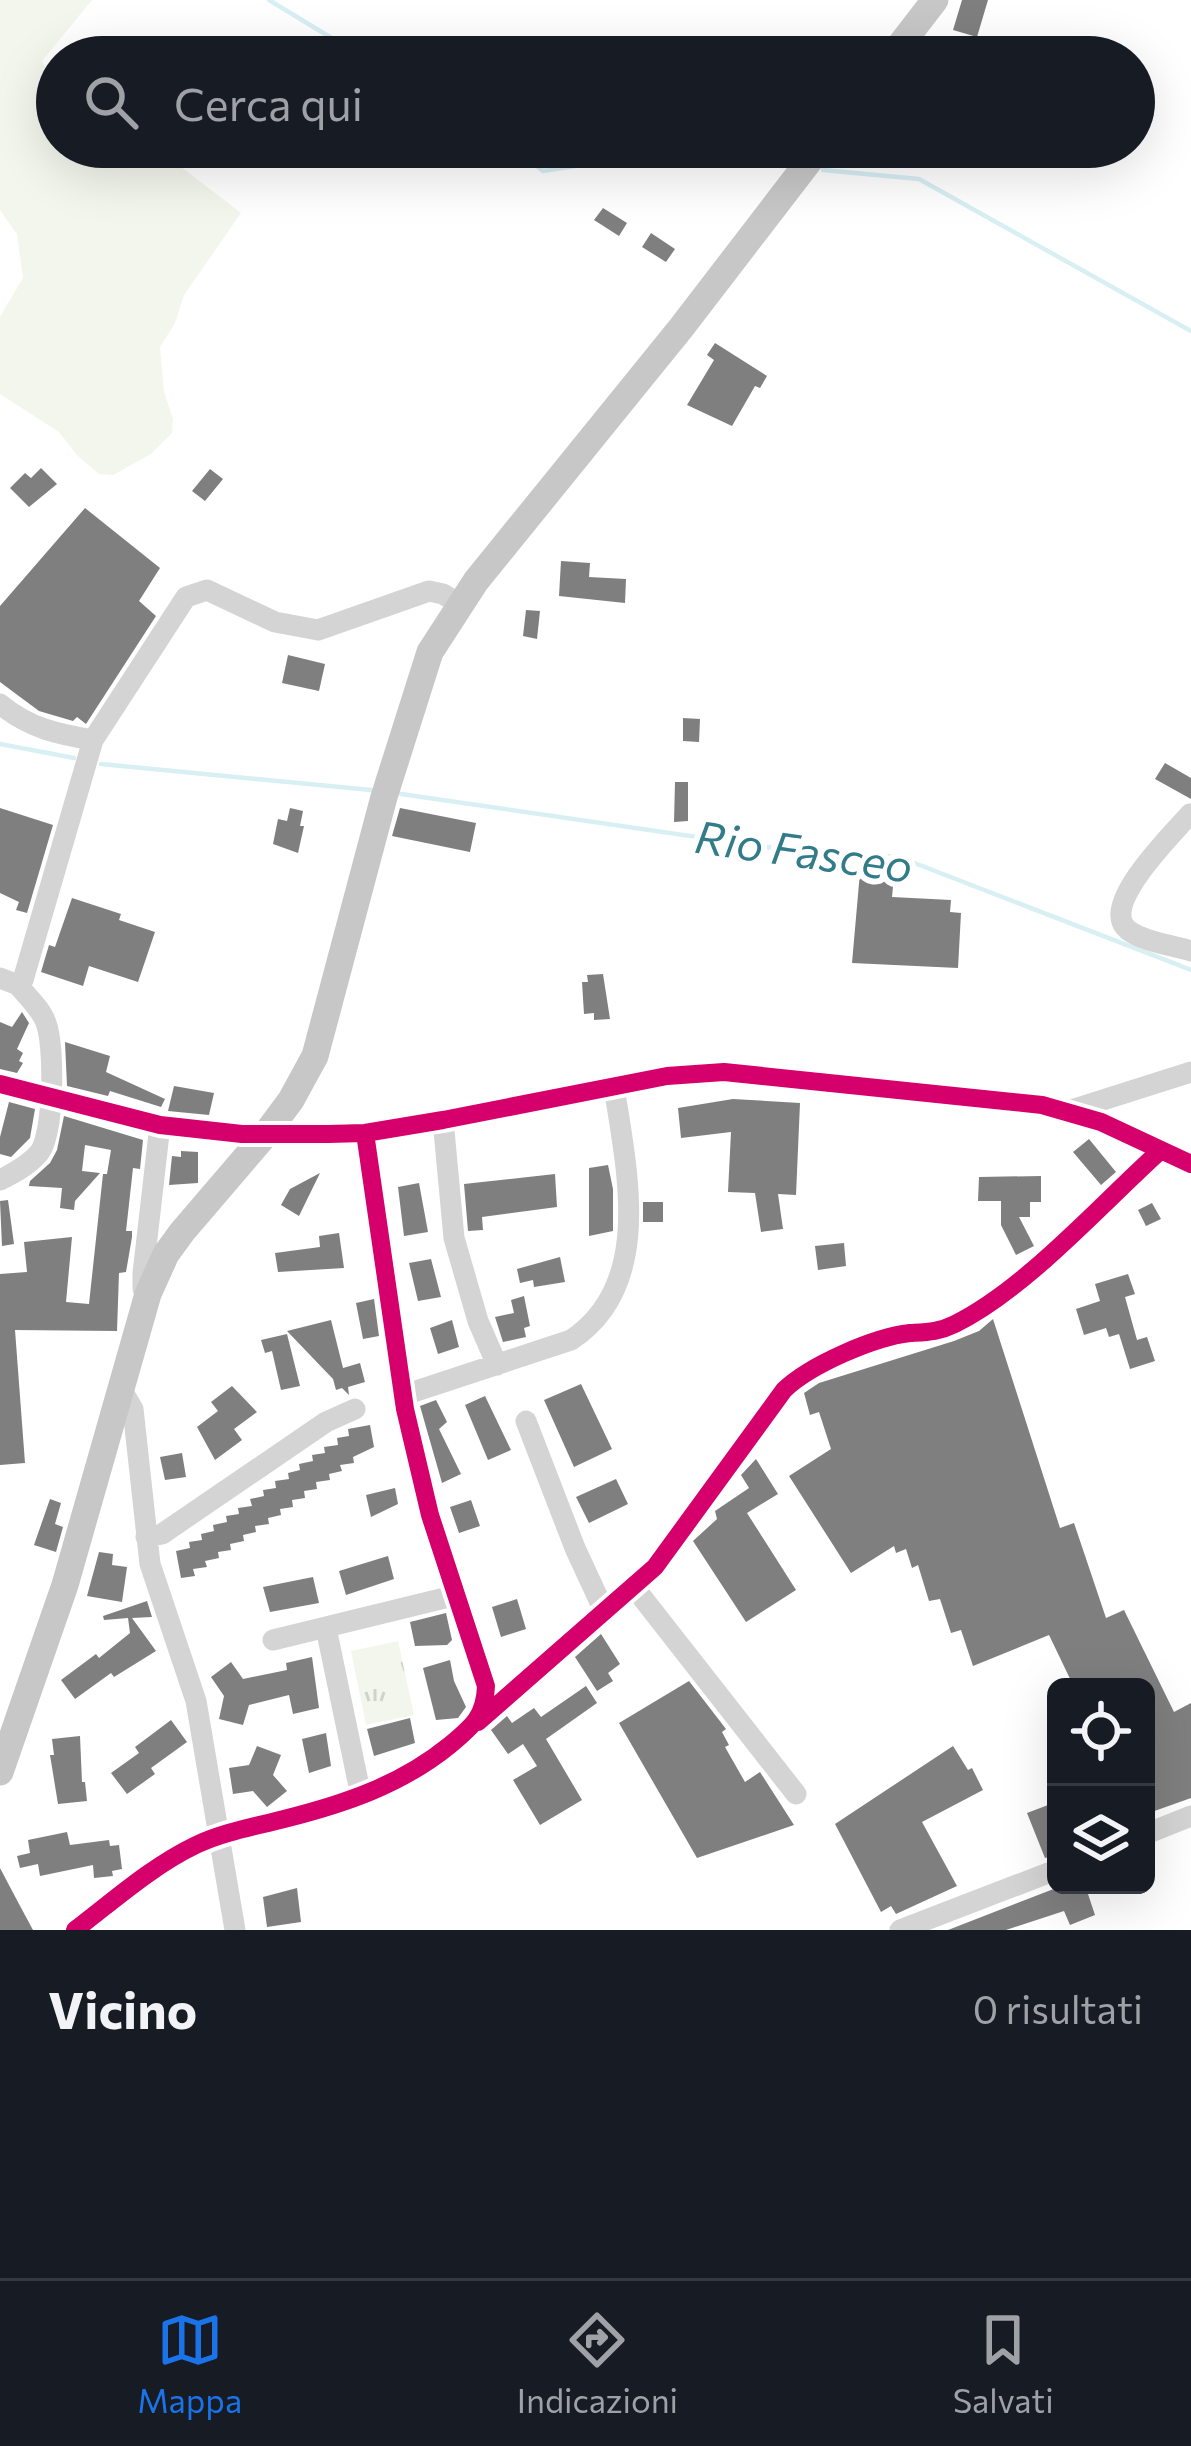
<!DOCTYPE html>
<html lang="it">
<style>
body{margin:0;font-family:Commissioner,sans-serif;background:#242831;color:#f1f3f6}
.controls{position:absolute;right:36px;bottom:36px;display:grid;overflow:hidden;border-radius:18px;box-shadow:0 12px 48px #0002}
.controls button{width:108px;height:108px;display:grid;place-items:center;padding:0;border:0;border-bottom:3px solid #363941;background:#171b24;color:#f1f3f6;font:60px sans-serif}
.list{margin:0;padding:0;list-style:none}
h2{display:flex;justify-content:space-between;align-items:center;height:156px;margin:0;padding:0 48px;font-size:51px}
h2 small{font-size:39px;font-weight:400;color:#9ea1a6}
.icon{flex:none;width:66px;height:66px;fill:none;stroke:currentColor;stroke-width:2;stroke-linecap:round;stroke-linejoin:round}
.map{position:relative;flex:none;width:1191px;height:1930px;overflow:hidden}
.search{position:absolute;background:#171b24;box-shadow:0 12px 48px #0002;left:36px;right:36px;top:36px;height:132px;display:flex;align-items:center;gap:30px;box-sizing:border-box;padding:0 42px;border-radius:66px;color:#9ea1a6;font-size:45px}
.sheet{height:348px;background:#171b24}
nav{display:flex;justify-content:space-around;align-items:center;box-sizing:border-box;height:168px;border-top:3px solid #363941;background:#171b24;font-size:33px;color:#9ea1a6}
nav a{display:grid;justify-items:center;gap:6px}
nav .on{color:#1a73e8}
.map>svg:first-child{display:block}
.grass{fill:#f3f6ec}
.park{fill:url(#park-tufts)}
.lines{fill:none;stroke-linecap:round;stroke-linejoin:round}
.stream{stroke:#d8eff4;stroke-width:4.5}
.building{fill:#7f7f7f}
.minor{stroke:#d4d4d4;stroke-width:21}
.major{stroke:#c7c7c7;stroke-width:27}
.cycleway-casing{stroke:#fff;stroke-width:26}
.cycleway{stroke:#d6006c;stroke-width:18}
.labels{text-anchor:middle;stroke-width:12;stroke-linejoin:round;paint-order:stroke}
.water-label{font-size:45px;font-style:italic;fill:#327c8a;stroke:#fff}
</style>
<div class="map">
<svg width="1191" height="1930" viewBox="0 0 1191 1930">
<defs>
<pattern id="park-tufts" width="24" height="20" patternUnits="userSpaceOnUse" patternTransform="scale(3)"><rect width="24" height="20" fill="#f3f6ec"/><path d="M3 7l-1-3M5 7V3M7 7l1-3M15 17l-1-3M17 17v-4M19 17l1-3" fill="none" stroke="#d1d3cb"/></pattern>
</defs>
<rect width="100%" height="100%" fill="#fff"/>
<!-- grass -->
<path class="grass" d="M0,0h92l-50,61 6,13 9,6v67h98l86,66 -57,82 -9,28 -15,24 4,45 9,27 -1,14 -21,21 -38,21 -14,-1 -22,-19 -18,-23 -59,-38v-77l23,-39 -6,-44 -17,-24z"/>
<!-- park -->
<path class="park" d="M398,1641l16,74 -48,10 -15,-74z"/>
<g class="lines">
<!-- stream -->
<path class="stream" d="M269,0l94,57
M512,147l31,24 139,-22 108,13
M823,170l96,9 272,152
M0,744l74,14
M101,764l270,26
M401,794l386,56 112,7 292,113"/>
</g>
<!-- building -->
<path class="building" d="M962,0h26l-11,37 -24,-7z
M603,208l24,15 -8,13 -25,-16z
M651,233l24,16 -9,13 -24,-15z
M715,343l52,33 -7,12 -5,-2 -23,40 -45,-21 27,-45 -7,-5z
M41,468l16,16 -28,23 -19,-19 15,-15 6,5z
M210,469l13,10 -18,22 -13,-10z
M85,508l75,60 -21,33 17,15 -70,108 -9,-7 -4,4 -34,-10 -39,-29v-76z
M561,561l29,2 -1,14 37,2 -1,24 -66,-7z
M526,610l14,1 -3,28 -14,-3z
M288,655l37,9 -6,27 -37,-8z
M683,718l17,1 -1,23 -16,-1z
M1165,763l26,15v21l-36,-20z
M675,782h13v39l-14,1z
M0,808l53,17 -26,88 -11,-3 3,-8 -19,-9z
M290,808l13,3 -3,15h4l-6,27 -25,-9 5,-25 9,2z
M400,808l76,15 -6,29 -78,-16z
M860,872l34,4 -2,21 59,3 -1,12 11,1 -3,55 -106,-5z
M72,898l49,16 -2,6 36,12 -17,50 -49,-16 -6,20 -42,-14 8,-27 6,2z
M603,974l7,45 -16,1v-7l-10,1 -2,-32h6l-1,-7z
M22,1012l7,11 -12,26 6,4 -4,8 4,2 -6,10 -17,-4v-47l12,5z
M65,1042l45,14 -4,16 59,27 -4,8 -51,-16 -2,5 -41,-10z
M174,1086l40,7 -5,22 -41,-4z
M733,1099l67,4 -4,92 -18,-1 5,35 -22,3 -6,-39 -27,-1 3,-60 -50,6 -3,-30z
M9,1102l26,7 -5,29 -19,19 -11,-3v-17z
M64,1116l79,24 -3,29 -7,-1 -7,63h6v6l-6,35 -7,1 -2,58 -102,-1 10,133 -25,2v-191l27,-2 -3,-30 48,-5 -6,65 23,2 14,-130h4l4,-24 -26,-5 -3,26 18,2 -25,28 -1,9 -14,-2 2,-20 -33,-2 1,-5 20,-18 7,-13z
M1089,1139l27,33 -15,13 -28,-33z
M181,1151l17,1v31l-29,2 3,-29 9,1z
M608,1165l5,24v42l-24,5v-68z
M320,1173l-21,43 -18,-11 9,-16z
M555,1174l2,33 -75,10 1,13 -15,1 -4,-47z
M1041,1176v26h-11v15h-11l15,29 -18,9 -15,-30v-24h-23l1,-24z
M419,1183l9,49 -24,4 -6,-49z
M8,1200l6,44 -12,2 -2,-45z
M643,1202h20v20h-20z
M1152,1203l9,16 -15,7 -8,-16z
M339,1233l5,35 -66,4 -3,-19 45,-6 -1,-11z
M844,1243l2,23 -28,4 -3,-24z
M560,1257l5,25 -31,5 -1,-7 -13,3 -3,-14z
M431,1259l10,38 -23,4 -9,-38z
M1128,1274l7,20 -10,3 12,43 10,-3 8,24 -25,8 -11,-35 -10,3 -3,-9 -22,7 -8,-26 24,-8 -5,-17z
M524,1296l6,30 -6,2 2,9 -23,5 -8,-25 19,-4 -3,-13z
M374,1299l5,37 -16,3 -7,-36z
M993,1319l67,209 14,-5 32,95 18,-8 50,102 17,-9v95l-45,16v-127h-72l-25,-52 -76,31 -12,-36 -10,3 -11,-34 -11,2 -11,-36 -6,3 -6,-19 -10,4 -2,-7 -43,27 -62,-97 42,-27 -12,-37 -9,3 -6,-22 15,-10 135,-42 25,-10z
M331,1320l12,48 17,-5 5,19 -17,5 1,8 -7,-7 -6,2 -3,-11 -46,-48z
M452,1320l7,27 -21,7 -8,-26z
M287,1334l13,52 -19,4 -9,-39 -7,2 -4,-13z
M581,1384l31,65 -38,18 -30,-67z
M232,1386l25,26 -23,17 8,11 -27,20 -18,-33 21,-16 -7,-9z
M485,1396l26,54 -23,10 -23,-55z
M436,1400l11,22 -8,7 22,45 -19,9 -22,-77z
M370,1425l4,22 -21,10 1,6 -14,2 2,6 -13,3 1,6 -14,2 1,7 -13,2 1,7 -13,2 1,7 -13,2 1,6 -13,3 1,6 -14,2 1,6 -13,3 1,6 -14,3 1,6 -13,2 1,6 -14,3 2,6 -14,2 2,7 -14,2 -5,-27 14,-3 -1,-6 13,-2 -1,-6 13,-3 -1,-6 14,-3 -1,-6 13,-2 -1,-6 14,-2 -2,-7 14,-3 -1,-6 13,-2 -1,-7 14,-2 -1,-6 12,-3 -1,-6 14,-3 -1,-6 13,-2 -1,-6 14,-2 -1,-7 12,-2 -1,-7z
M182,1453l4,24 -21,3 -5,-23z
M756,1459l22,35 -31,19 49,77 -50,32 -53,-81 24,-22 -2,-8 34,-23 -8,-13z
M616,1479l12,25 -39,19 -13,-26z
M395,1488l3,16 -27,13 -5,-22z
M50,1499l11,4 -6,21 8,3 -7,25 -22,-7z
M471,1500l9,26 -21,7 -9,-26z
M99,1552l14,2 -1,11 15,2 -5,35 -35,-6z
M388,1556l6,23 -48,16 -7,-24z
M313,1577l6,26 -49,9 -7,-25z
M517,1599l9,30 -25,8 -9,-30z
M147,1601l5,16 -20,1 24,33 -42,26 -3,-4 -36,26 -14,-19 35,-26 3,4 31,-25 -2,-15 -24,2 -1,-4z
M446,1613l6,27 -5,5 -32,1 -5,-24z
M601,1634l19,30 -12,9 5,8 -16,10 -22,-34z
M312,1657l7,51 -26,6 -4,-19 -40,10 -6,20 -24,-6 5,-23 -13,-19 20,-15 12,17 44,-9 -1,-7z
M450,1660l4,21 12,26 -8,11 -22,2 -13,-52z
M689,1681l37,48 -4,3 7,13 -4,2 20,35 15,-10 34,53 -97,33 -78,-135z
M586,1686l11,17 -51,36 36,61 -42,25 -27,-45 24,-14 -14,-22 -15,10 -17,-24 16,-14 5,7 22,-15 7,9z
M410,1718l5,25 -41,13 -7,-27z
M171,1720l16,22 -36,26 4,6 -28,20 -16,-21 28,-20 -4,-6z
M326,1733l5,33 -22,7 -7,-34z
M80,1736l2,46h3l2,19 -29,3 -8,-49h4l-2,-16z
M257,1746l24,9 -8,20 14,16 -20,16 -14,-16 -20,3 -4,-26 20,-3z
M953,1746l15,24 4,-2 11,22 -61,32 35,64 -61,28 -5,-8 -10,6 -46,-88z
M1056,1802v53l-11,3 -18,-45z
M67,1832l3,13 39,-5 1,6 9,-1 3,24 -10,2 1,5 -19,2 -1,-13 -53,11 -2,-12 -18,4 -3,-12 13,-3 -2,-13z
M0,1868l19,36 14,26h-33z
M1064,1885h21l10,30 -25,10 -6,-14 -58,19h-58z
M297,1888l4,34 -34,5 -4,-30z"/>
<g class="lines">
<!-- minor -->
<path class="minor" d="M0,704c29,24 57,30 93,36
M1190,814c-17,20 -92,92 -62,116 16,12 44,15 63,21
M0,978l18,7 5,-5 70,-240 93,-143 21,-7 68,32 43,8 111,-39 14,3 16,10
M0,1084l160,41 82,9h86l37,-1 78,-13 224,-44 57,-4 318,33 59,17 90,42
M1065,1112l126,-40
M443,1120l11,118 24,83 19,44
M0,1180c14,-7 29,-15 39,-27 15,-18 16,-107 7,-130 -4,-13 -19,-27 -28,-38
M148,1294l-5,-5v-16l17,-148
M123,1392l10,17 17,155 46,137 39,229
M404,1395l167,-55c84,-55 55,-172 43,-254
M526,1421l49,127 30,65
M146,1537l16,-3 164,-112 29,-13
M634,1587l162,207
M326,1628l35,168
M273,1640l184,-45
M478,1722l177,-155 129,-177c26,-25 90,-53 126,-57 17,-1 29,-1 45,-9 71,-35 146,-120 206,-174
M1146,1834l45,-18
M75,1930c38,-29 77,-64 121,-85 28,-13 57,-18 88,-26 60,-15 117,-34 166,-74 23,-19 35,-29 36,-59l-56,-171 -25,-106 -40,-276
M900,1930l156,-60"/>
<!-- major -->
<path class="major" d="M891,57l44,-57
M0,1772l65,-187 83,-291 18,-40 16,-22 83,-97 26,-35 24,-44 69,-259 46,-145 46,-71 205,-253 139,-181"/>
<defs>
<path id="cycleway" d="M0,1084l160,41 82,9h86l37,-1 78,-13 224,-44 57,-4 318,33 59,17 90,42
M478,1722l177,-155 129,-177c26,-25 90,-53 126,-57 17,-1 29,-1 45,-9 71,-35 146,-120 206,-174
M75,1930c38,-29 77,-64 121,-85 28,-13 57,-18 88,-26 60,-15 117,-34 166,-74 23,-19 35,-29 36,-59l-56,-171 -25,-106 -40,-276"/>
</defs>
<!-- cycleway casing -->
<use href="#cycleway" class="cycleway-casing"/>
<!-- cycleway -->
<use href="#cycleway" class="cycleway"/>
</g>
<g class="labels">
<!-- water labels -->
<g class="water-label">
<text transform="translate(804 852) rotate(8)" y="16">Rio Fasceo</text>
</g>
</g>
</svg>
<div class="controls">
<button><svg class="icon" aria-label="locate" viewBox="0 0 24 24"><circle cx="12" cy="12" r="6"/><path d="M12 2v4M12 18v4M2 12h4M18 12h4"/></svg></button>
<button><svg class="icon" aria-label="layers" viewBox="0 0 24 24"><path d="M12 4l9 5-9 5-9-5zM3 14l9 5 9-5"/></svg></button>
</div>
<div class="search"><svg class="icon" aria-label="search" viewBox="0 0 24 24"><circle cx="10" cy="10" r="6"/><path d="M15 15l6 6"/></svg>Cerca qui</div>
</div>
<section class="sheet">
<h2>Vicino<small>0 risultati</small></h2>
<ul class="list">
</ul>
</section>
<nav>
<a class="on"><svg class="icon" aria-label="map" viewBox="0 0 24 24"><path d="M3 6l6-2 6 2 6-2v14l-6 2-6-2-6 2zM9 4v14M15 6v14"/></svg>Mappa</a>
<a><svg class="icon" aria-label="directions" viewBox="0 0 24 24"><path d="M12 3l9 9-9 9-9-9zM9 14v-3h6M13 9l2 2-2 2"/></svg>Indicazioni</a>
<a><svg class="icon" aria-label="saved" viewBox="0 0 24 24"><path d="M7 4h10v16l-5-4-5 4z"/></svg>Salvati</a>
</nav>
